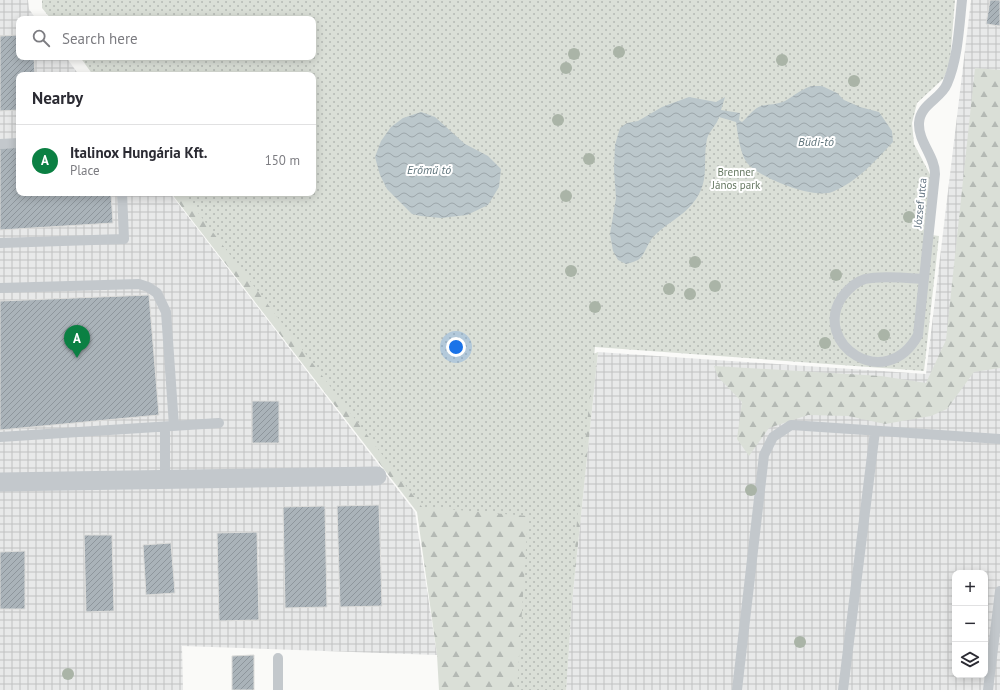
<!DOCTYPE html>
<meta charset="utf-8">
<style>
body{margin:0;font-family:"PT Sans",sans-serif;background:#f7f7f7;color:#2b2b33}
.controls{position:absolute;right:12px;bottom:12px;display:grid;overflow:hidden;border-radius:8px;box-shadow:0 2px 10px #0003}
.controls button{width:36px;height:36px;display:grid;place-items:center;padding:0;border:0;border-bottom:1px solid #e1e1e2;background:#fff;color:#2b2b33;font:20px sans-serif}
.you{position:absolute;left:456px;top:347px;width:14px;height:14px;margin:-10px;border:3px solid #fff;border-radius:50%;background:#1a73e8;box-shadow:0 0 0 6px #1a73e833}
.badge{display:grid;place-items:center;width:26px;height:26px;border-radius:50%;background:#0b8043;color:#fff;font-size:13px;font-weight:700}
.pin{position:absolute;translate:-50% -33px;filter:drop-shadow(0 1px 2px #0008)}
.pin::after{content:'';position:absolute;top:21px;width:14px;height:12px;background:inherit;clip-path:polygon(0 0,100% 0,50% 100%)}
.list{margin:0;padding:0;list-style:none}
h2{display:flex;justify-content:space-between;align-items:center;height:52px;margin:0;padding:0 16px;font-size:17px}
h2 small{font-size:13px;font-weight:400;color:#7c7c81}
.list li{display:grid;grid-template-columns:26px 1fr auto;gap:12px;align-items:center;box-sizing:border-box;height:72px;padding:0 16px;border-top:1px solid #e1e1e2}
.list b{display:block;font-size:15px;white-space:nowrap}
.list p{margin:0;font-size:13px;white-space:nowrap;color:#7c7c81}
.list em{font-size:13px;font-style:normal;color:#7c7c81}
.icon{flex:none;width:22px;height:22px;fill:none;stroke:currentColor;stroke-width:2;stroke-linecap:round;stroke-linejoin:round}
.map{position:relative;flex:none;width:1000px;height:690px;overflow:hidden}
.search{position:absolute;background:#fff;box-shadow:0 2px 10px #0003;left:16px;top:16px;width:300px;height:44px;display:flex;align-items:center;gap:10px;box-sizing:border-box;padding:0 14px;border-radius:8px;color:#7c7c81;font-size:15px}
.panel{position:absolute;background:#fff;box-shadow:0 2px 10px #0003;left:16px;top:72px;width:300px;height:124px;border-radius:8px}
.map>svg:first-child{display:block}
.industrial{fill:url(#industrial-grid);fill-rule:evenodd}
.forest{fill:url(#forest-firs)}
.park{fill:url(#park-dots)}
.water{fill:url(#water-waves)}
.building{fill:url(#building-hatch);stroke:#dcdcda}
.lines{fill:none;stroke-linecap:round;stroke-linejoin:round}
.lane{stroke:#c3c8cc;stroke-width:10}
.street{stroke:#c3c8cc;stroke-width:19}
.tree{fill:#aab4a7}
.labels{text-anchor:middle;stroke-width:4;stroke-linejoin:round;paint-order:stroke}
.park-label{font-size:11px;fill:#687a64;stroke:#fff}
.street-label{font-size:11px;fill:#657683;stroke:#fff}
.water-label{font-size:12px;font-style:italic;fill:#60757c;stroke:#fff}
</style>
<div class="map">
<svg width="1000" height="690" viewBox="0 0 1000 690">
<defs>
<pattern id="industrial-grid" width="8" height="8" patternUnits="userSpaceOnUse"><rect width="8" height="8" fill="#e8e9e9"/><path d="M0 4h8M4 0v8" fill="none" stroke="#c0c1c2"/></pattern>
<pattern id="forest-firs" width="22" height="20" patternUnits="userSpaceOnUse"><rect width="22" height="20" fill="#dadfd7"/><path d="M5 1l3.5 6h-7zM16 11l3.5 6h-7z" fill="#b4b9b4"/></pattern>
<pattern id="park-dots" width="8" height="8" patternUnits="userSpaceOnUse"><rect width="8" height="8" fill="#dadfd7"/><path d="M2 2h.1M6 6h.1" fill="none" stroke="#b4b9b4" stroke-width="1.8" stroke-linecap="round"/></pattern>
<pattern id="water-waves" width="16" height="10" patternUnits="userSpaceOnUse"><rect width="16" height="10" fill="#bbc7cb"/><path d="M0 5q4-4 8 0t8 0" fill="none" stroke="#9ca6aa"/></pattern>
<pattern id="building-hatch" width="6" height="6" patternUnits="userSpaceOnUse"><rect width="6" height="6" fill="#aab3b9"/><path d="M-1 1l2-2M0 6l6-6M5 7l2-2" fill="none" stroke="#8e969c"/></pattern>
</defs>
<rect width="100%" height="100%" fill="#fafaf8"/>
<!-- industrial -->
<path class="industrial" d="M0,0h28l1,9 7,10h-17v38h47l13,18h-60v118h151l245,319 22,143 -255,-9 1,44h-183z
M971,0h29v690h-434l5,-78 27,-260 328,22zM955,573h30v102h-30z"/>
<!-- forest -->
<path class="forest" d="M975,68l25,2v298l-26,4 -27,37 -16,7 -46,8 -37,-8 -40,-1 -39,13 -20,28 -12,-17 5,-37 -24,-25 -4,-11 167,10 45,7 20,-43z
M171,193h142l278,162 7,-3 -27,260 -5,78h-127l-2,-35 -20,-143z"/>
<!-- park -->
<path class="park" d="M42,0h913l-5,61 -6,17 -27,25 -5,20 2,21 18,34 -8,56 15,2 -15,135 -329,-24 -18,173 -11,170h-49l11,-174 -106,-9 -239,-314h130v-118h-220l-13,-18h233v-38h-262l-9,-11z"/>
<!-- water -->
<path class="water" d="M812,86h10l15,7 7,7 16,7 19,5 13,19 1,11c-18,19 -36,40 -61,50 -19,7 -69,-13 -83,-27 -9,-9 -11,-31 -13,-43l-17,-5c-2,8 -10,14 -12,22 -5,24 4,42 -14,64 -11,14 -28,21 -40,34 -6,7 -8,18 -15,23 -4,2 -9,3 -12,4l-8,-4 -5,-9 -3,-17 6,-36 -2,-28 1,-25 5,-17 7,-5 11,-2 24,-14 27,-10 27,5 9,-5 -4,13 19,3 -1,7 3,2c6,-5 11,-13 19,-16 8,-2 15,-1 24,-5 9,-5 16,-12 27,-15z
M421,112l14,5 30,27 23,12 13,13 -2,18 -11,18 -21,10 -26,3 -20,-2 -9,-2 -25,-25 -7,-14 -5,-18 6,-16 10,-14 12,-9z"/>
<!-- building -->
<path class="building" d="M990,0h10v26l-14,-2z
M19,35v22h15l1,18h-16v35l-19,1v-75z
M19,147v46h92l2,30 -113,7v-82z
M149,295l10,120 -159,15v-129z
M252,401h27v42h-27z
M379,505l3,101 -42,1 -3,-101z
M325,506l2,101 -42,1 -2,-101z
M257,532l2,88 -40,1 -2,-88z
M84,535h28l2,76 -28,1z
M171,543l4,50 -29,2 -3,-50z
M25,551v58h-25v-57z
M254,655v35h-22v-34z"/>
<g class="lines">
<!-- lane -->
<path class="lane" d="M0,144l19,-1
M0,243l124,-4 -2,-46
M923,279c-15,-1 -43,-4 -58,0 -10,3 -17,10 -23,18 -31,47 44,97 76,38l17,-161c0,-18 -17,-32 -16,-51 1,-19 22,-24 28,-39 11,-26 12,-56 15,-84
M0,288l139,-4 9,3 9,6 9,19 8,114
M165,427v52
M0,437l219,-14
M278,658v32
M737,690l27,-235 9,-18 18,-12 209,14
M843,690l32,-259
M988,690l12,-99"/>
<!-- street -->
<path class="street" d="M0,482l377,-6"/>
</g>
<!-- trees -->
<g class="tree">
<circle cx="619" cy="52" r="6"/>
<circle cx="574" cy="54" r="6"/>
<circle cx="782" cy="60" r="6"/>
<circle cx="566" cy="68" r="6"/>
<circle cx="854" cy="81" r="6"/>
<circle cx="558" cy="120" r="6"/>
<circle cx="589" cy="159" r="6"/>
<circle cx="566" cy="196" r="6"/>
<circle cx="909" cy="217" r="6"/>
<circle cx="695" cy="262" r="6"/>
<circle cx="571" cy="271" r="6"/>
<circle cx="836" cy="275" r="6"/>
<circle cx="715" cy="286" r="6"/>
<circle cx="669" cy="289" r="6"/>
<circle cx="690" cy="294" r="6"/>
<circle cx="595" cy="307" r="6"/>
<circle cx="884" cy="335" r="6"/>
<circle cx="825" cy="343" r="6"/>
<circle cx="751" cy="490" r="6"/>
<circle cx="800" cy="642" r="6"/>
<circle cx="68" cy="674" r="6"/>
</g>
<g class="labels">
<!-- park labels -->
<g class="park-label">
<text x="736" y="176">Brenner<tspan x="736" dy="13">János park</tspan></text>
</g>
<!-- street labels -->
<g class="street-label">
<text transform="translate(920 203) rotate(-84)" y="4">József utca</text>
</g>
<!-- water labels -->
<g class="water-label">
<text x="816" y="146">Büdi-tó</text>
<text x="429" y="174">Erőmű tó</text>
</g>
</g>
</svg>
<div class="controls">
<button>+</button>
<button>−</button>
<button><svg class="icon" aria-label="layers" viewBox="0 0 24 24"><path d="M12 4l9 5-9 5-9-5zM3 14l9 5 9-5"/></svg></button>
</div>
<div class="you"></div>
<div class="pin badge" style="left:77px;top:358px">A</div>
<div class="search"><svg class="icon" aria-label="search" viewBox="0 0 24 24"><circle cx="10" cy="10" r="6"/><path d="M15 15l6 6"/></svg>Search here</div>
<section class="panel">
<h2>Nearby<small></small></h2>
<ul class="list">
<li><span class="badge">A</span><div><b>Italinox Hungária Kft.</b><p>Place</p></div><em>150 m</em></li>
</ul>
</section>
</div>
